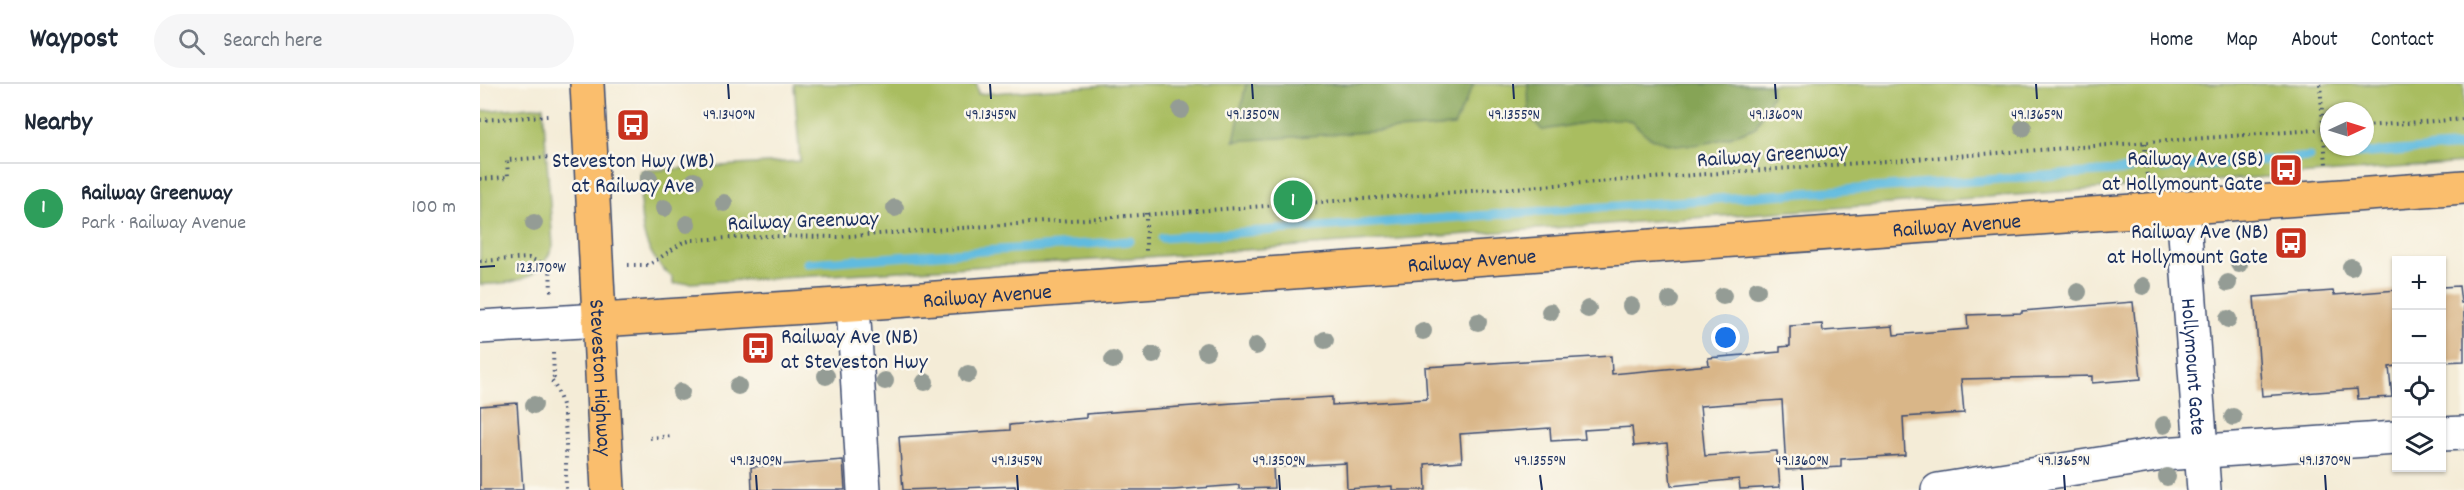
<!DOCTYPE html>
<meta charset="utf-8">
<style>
body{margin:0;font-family:Dekko,sans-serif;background:#f6f6f7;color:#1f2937}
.controls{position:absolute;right:18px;bottom:18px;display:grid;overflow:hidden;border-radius:0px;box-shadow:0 2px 4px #0004}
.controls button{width:54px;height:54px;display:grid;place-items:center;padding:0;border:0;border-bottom:2px solid #e0e1e3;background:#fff;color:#1f2937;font:30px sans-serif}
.compass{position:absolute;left:1840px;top:18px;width:54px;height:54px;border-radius:50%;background:#fff;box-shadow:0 2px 4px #0004;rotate:86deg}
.you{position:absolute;left:1246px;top:254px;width:21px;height:21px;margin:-15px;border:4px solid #fff;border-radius:50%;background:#1a73e8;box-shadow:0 0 0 9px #1a73e833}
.badge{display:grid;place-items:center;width:39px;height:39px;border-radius:50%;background:#c8321e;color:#fff;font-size:20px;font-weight:700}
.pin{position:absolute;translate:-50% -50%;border:3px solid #fff;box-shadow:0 2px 6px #0006}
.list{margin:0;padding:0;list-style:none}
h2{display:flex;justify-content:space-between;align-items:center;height:78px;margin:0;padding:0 24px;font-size:26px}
h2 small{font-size:20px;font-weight:400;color:#747a83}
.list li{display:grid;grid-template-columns:39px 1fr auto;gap:18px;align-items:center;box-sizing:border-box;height:90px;padding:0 24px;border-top:2px solid #e0e1e3}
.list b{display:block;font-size:22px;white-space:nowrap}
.list p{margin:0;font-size:20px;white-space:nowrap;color:#747a83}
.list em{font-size:20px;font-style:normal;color:#747a83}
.icon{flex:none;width:33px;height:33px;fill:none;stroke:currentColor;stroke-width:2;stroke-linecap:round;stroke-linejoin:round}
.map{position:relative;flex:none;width:1984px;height:406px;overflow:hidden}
header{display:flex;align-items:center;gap:36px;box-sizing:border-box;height:84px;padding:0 30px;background:#fff;border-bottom:2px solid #e0e1e3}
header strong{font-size:28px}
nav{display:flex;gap:33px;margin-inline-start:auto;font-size:21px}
.search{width:420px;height:54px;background:#f6f6f7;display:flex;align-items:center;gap:15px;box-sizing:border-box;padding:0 21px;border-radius:33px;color:#747a83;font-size:22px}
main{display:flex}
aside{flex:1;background:#fff}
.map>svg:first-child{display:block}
.green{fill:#a9bd61;stroke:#627660;stroke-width:1.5;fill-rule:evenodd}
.forest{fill:#86a457;stroke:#506a5a;stroke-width:1.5}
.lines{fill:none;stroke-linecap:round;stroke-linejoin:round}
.stream{stroke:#61bbdf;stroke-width:9}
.building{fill:#d9b688}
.minor-casing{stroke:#3c4b70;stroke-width:36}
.major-casing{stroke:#3c4b70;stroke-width:36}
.path{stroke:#3c4b70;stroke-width:4;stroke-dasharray:1.5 4.5;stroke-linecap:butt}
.minor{stroke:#fff;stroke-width:33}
.major{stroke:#fabe6d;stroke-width:33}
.tree{fill:#949c95}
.ticks{fill:none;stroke:#1b2f5e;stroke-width:2}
.labels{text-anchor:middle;stroke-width:5;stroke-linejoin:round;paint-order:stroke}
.street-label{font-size:22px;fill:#1b2f5e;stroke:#fbf7ec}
.poi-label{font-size:22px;fill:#1b2f5e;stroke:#fbf7ec;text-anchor:end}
.ticks-label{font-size:15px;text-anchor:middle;fill:#1b2f5e;stroke:#fbf7ec;stroke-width:5;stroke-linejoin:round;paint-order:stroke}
</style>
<header>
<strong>Waypost</strong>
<div class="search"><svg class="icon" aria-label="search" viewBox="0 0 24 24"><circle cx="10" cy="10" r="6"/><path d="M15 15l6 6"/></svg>Search here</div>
<nav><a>Home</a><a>Map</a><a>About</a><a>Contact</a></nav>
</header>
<main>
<aside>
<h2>Nearby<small></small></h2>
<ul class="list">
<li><span class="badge" style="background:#2e9e5b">1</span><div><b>Railway Greenway</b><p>Park · Railway Avenue</p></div><em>100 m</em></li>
</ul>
</aside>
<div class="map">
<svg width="1984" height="406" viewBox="0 0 1984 406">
<rect width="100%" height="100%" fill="#fbf7ec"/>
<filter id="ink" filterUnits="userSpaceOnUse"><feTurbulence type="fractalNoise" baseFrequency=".0167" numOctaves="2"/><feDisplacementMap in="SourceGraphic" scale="12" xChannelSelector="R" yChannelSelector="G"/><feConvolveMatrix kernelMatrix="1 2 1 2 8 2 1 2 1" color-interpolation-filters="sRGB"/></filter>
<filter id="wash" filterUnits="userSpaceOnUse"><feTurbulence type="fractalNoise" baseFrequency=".008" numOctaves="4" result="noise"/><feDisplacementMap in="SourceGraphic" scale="24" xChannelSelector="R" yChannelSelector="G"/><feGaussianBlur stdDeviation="1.35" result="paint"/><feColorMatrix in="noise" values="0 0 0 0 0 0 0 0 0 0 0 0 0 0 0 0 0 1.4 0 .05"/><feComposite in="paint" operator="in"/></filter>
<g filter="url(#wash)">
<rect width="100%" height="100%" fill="#f4ecd7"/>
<!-- green -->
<path class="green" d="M314,0h183l1,10 145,-10h1341v79l-1318,94 -473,27v-6c-38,-32 -31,-61 -33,-107l160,-10zM1849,27h36v36h-36z
M63,22l10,140c-15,37 -39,36 -73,39v-174z"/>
<!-- forest -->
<path class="forest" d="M766,0h228l-20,42 -220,15z
M1048,0h243l1,11 -16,32c-32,13 -73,28 -106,10 -8,-4 -14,-14 -22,-17 -14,-5 -68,8 -86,10l-13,-15z"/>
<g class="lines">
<!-- stream -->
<path class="stream" d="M1862,71l122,-9
M1682,84l147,-11
M682,154l967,-68
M327,179l323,-22"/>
</g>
<g id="blocks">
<!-- building -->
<path class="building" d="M1979,202l2,17h3v58l-22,1v-75z
M1917,206v76l-8,1 3,30 -34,2 -1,-10 -95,7 -8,-99 79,-6 1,4z
M1653,218l8,77 -49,4v-7l-131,3 3,34 -61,4 2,38 -64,4v8l-55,3 -4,-70 -82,6 5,50 72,-5 3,36 -40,2 -1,-10 -68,7 -4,-43 -33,3 -2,-19 -48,3 1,9 -34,2 -1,-13 -90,6 2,27 -37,3 1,26h-34v-4l-45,3 -1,-26 -73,4 1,21 -35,1v-4l-66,5h-157l-1,-4 -112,4 -4,-53 111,-7v-5l76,-7v-4l147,-11 99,-6v8l95,-6 -2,-32 186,-11 1,18 97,-9 -1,-7 72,-6v-5l10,-1v-20l32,-2 1,7 70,-5 1,9 74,-6 -1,-14 55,-2v-2z
M37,319l6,87h-43v-84z
M363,376l2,30h-93l-1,-23z"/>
</g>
</g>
<g filter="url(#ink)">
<use href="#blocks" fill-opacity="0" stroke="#3c4b70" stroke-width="1.5"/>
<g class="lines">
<defs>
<g id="minor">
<path id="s1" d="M1703,123l21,283"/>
<path d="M373,220l11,186"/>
<path d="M0,243l120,-7"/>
<path d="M1962,350l22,-1"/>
<path d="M1458,406l224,-36 234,-16"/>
</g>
<g id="major">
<path id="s2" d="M107,0l21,406"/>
<path id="s3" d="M120,236l253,-16 1611,-117"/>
</g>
</defs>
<!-- minor casing -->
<use href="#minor" class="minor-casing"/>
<!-- major casing -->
<use href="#major" class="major-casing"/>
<!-- path -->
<path class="path" d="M1840,0l6,80
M0,36l68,-4
M1885,42l99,-7
M1665,59l2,35
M0,95l28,-2 -1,-17 43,-3
M666,129v39
M0,177l49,-3 21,8h16
M148,181h21l33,-22 10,-3 75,-4 70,1 1492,-108
M70,182l1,26
M73,269l1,24 -3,3c20,26 14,78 15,110
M170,354l22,-2"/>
<!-- minor -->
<use href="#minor" class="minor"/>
<!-- major -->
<use href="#major" class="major"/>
</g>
<!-- trees -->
<g class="tree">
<circle cx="701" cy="26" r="9"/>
<circle cx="1543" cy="44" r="9"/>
<circle cx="169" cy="94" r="9"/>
<circle cx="214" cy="97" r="9"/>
<circle cx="244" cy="119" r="9"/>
<circle cx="184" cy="124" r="9"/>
<circle cx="415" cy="124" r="9"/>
<circle cx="54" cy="139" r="9"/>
<circle cx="207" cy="140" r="9"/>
<circle cx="1759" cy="180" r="9"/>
<circle cx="1871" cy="183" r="9"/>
<circle cx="1748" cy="199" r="9"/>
<circle cx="1663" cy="202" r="9"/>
<circle cx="1277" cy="206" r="9"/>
<circle cx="1598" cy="208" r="9"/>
<circle cx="1243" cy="212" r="9"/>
<circle cx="1190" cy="216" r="9"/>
<circle cx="1151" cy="222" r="9"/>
<circle cx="1108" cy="225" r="9"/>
<circle cx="1070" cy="228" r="9"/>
<circle cx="1748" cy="235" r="9"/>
<circle cx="998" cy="238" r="9"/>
<circle cx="943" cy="247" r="9"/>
<circle cx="845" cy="256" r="9"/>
<circle cx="776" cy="262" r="9"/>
<circle cx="726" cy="267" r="9"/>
<circle cx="673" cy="271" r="9"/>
<circle cx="633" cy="276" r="9"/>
<circle cx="488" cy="290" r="9"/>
<circle cx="346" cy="292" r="9"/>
<circle cx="405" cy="297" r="9"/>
<circle cx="445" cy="298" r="9"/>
<circle cx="258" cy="302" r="9"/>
<circle cx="201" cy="308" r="9"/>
<circle cx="54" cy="321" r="9"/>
<circle cx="1753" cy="333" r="9"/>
<circle cx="1684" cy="341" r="9"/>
<circle cx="1687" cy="393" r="9"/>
</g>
</g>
<!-- ticks -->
<path class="ticks" d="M248,0l1,15M510,0l1,15M772,0l1,15M1033,0l1,15M1295,0l1,15M1556,0l1,15M0,183l15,-1M276,391l1,15M537,391l1,15M799,391l1,15M1060,391l2,15M1322,391l1,15M1584,391l1,15M1845,391l1,15"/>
<!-- icons -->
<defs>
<symbol id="bus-square" viewBox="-11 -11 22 22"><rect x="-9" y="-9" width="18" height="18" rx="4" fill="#c8321e" stroke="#fbf7ec"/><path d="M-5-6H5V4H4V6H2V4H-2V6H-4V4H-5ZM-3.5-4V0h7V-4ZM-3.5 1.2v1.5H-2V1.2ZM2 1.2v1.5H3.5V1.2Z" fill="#fff"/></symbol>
</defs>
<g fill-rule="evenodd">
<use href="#bus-square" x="134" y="22" width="38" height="38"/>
<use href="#bus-square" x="1787" y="67" width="38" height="38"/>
<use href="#bus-square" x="1792" y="140" width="38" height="38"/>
<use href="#bus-square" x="259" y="245" width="38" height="38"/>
</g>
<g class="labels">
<!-- street labels -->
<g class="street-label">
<text transform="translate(1292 69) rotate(-4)" y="8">Railway Greenway</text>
<text transform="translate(323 135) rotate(-2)" y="8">Railway Greenway</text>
<text dy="8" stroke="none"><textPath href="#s3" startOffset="1360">Railway Avenue</textPath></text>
<text dy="8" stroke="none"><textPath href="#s3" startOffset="874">Railway Avenue</textPath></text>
<text dy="8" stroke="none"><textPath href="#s3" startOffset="388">Railway Avenue</textPath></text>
<text dy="8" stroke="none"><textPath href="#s1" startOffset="160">Hollymount Gate</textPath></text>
<text dy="8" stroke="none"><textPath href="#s2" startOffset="294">Steveston Highway</textPath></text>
</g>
<!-- poi labels -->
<g class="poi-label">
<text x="1783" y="81">Railway Ave (SB)<tspan x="1783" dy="25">at Hollymount Gate</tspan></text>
<text x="153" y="83" text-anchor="middle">Steveston Hwy (WB)<tspan x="153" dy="25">at Railway Ave</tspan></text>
<text x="1788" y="154">Railway Ave (NB)<tspan x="1788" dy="25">at Hollymount Gate</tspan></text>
<text x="301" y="259" text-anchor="start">Railway Ave (NB)<tspan x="301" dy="25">at Steveston Hwy</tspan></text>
</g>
</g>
<g class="ticks-label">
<text x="249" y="35">49.1340°N</text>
<text x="511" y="35">49.1345°N</text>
<text x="773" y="35">49.1350°N</text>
<text x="1034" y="35">49.1355°N</text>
<text x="1296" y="35">49.1360°N</text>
<text x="1557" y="35">49.1365°N</text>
<text x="61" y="188">123.170°W</text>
<text x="276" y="381">49.1340°N</text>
<text x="537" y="381">49.1345°N</text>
<text x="799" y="381">49.1350°N</text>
<text x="1060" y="381">49.1355°N</text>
<text x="1322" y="381">49.1360°N</text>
<text x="1584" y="381">49.1365°N</text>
<text x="1845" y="381">49.1370°N</text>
</g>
</svg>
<div class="controls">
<button>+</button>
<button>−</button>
<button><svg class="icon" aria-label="locate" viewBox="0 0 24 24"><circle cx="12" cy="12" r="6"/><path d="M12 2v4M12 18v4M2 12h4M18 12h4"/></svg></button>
<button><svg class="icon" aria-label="layers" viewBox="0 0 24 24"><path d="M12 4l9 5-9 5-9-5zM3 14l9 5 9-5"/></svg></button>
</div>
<svg class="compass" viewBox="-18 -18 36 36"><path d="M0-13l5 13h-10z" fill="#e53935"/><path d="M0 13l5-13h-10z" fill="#747a83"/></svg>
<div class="you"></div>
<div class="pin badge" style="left:813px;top:116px;background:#2e9e5b">1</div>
</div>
</main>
